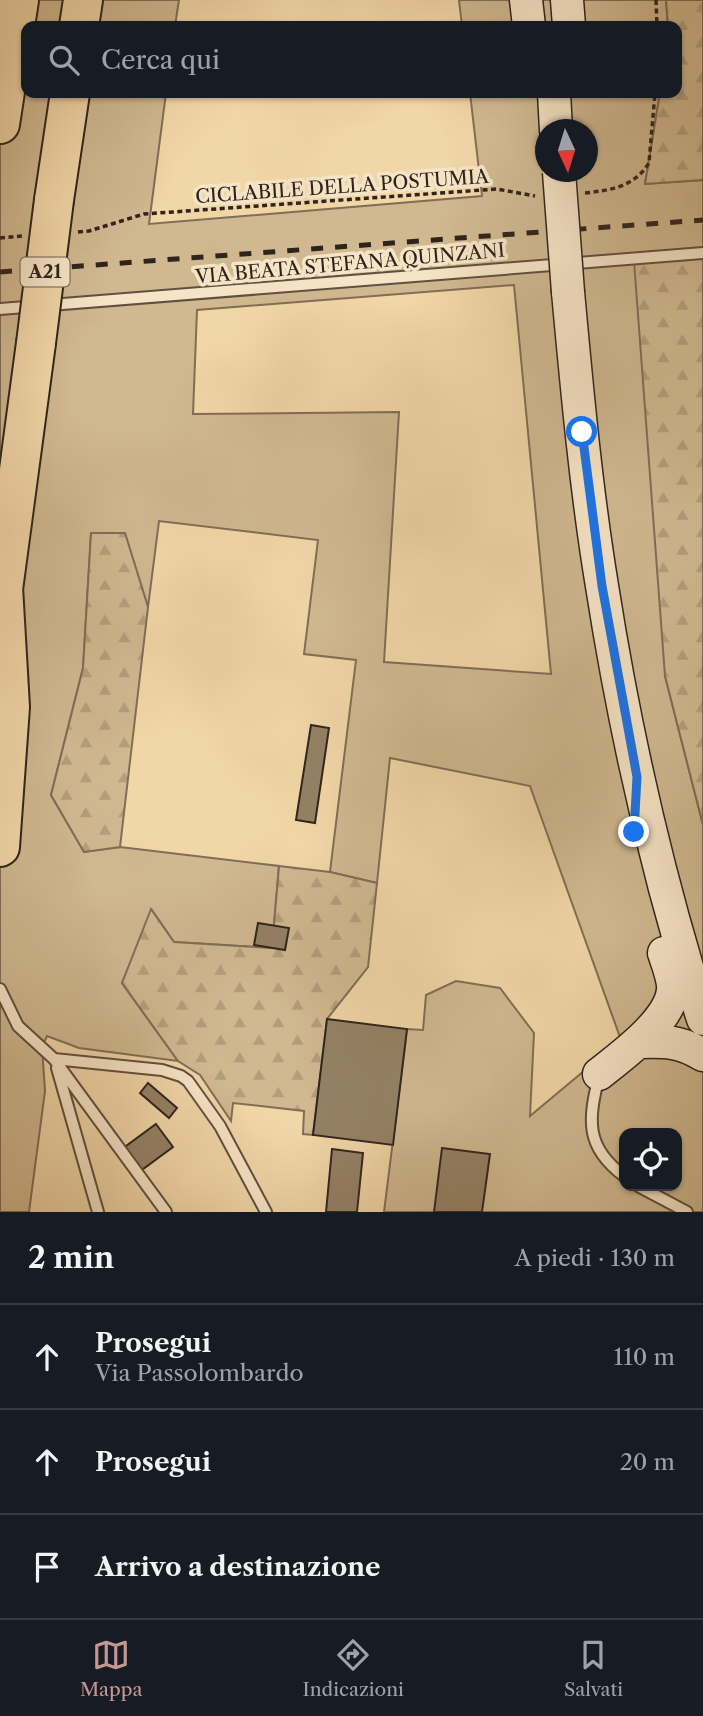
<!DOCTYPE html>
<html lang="it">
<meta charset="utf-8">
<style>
body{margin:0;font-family:"Libre Caslon Text",serif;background:#242831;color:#f1f3f6}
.controls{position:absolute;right:21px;bottom:21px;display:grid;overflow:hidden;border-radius:14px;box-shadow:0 2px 5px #0004}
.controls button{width:63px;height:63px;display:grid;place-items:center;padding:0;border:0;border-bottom:2px solid #363941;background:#171b24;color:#f1f3f6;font:35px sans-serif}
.compass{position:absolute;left:535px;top:119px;width:63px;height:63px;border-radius:50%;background:#171b24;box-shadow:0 2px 5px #0004;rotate:176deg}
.stop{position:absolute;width:21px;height:21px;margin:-16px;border:5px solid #1a73e8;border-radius:50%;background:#fff}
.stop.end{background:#1a73e8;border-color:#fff;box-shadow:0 2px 7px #0008}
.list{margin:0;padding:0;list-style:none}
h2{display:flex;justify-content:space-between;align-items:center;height:91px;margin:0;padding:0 28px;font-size:30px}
h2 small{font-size:23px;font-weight:400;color:#9ea1a6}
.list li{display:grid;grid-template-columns:46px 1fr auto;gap:21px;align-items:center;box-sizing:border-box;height:105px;padding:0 28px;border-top:2px solid #363941}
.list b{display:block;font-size:26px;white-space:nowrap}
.list p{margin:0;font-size:23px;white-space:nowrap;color:#9ea1a6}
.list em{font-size:23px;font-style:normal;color:#9ea1a6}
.icon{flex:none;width:38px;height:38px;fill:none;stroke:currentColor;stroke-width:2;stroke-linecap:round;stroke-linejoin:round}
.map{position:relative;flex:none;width:703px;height:1212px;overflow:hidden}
.search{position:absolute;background:#171b24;box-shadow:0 2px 5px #0004;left:21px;right:21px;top:21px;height:77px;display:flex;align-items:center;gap:18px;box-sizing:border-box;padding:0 24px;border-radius:14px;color:#9ea1a6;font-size:26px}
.sheet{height:406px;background:#171b24}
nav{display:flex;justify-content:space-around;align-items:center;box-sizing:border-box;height:98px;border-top:2px solid #363941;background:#171b24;font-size:19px;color:#9ea1a6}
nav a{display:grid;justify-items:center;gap:4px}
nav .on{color:#c59692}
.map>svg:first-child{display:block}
.green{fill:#d0b890;stroke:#806e56;stroke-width:2;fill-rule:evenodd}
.forest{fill:url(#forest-firs);stroke:#806e56;stroke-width:2}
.building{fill:#948165;stroke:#2f241c;stroke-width:2}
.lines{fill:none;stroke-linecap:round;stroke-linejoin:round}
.service-casing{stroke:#60503f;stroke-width:14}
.secondary-casing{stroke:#2f241c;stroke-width:35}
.motorway-casing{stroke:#2f241c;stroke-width:42}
.path{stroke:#2f241c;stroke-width:3.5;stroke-dasharray:5 3.5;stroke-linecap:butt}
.service{stroke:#f6e4c6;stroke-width:10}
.secondary{stroke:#f6e4c6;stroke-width:32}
.motorway{stroke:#f1d6a8;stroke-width:38}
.rail{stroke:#2f241c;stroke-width:5;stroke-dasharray:12 12;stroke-linecap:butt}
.secondary-bridge-casing{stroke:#2f241c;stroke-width:35;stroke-linecap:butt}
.motorway-bridge-casing{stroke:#2f241c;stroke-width:42;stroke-linecap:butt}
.secondary-bridge{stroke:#f6e4c6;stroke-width:32}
.motorway-bridge{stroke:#f1d6a8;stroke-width:38}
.route{stroke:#1a73e8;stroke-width:9}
.labels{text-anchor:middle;stroke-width:7;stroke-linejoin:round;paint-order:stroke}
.shield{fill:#f6e4c6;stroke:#6b5e4f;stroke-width:2}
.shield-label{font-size:18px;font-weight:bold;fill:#2f241c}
.street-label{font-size:19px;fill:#2f241c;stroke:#f6e4c6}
</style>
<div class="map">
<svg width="703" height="1212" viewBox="0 0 703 1212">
<defs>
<pattern id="forest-firs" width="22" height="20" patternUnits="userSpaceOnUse" patternTransform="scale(1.75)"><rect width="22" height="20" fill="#d0b890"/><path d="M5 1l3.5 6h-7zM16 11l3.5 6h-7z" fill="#b39e7c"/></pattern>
</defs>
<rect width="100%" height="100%" fill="#f1d6a8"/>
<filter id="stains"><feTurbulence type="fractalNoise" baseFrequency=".00286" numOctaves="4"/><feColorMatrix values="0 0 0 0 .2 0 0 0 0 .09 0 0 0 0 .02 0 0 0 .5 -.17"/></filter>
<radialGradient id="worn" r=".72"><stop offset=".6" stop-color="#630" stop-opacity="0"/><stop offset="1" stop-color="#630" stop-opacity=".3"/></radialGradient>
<!-- green -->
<path class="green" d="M0,0h179l-4,26h-149v67h140l-17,131 333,-28 -12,-103h190l-15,91 58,-4v73l-38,423 38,149v387h-319l23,-183 16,1 3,-35 30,-14 44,7 34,45 -4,83 91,-76 -91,-254 -140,-28 -13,125 -47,-11 26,-212 -52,-6 14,-114 -159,-19 -11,86 -23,-73 -34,-1 -8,135 -32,127 33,57 36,-5 159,19 -7,82 -98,-6 -22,-32 -30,73 56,78 -99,-13 -32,-12 -5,11 3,44 -16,121h-29zM546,130h42v42h-42zM514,285l37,389 -167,-12 15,-250 -206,2 4,-104zM624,1133h53v53h-53z
M459,0h207l2,26h-206z"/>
<!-- forest -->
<path class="forest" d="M666,0h37v180l-58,4 15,-91h17v-67h-9z
M703,253v572l-38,-149 -31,-415z
M91,533h34l23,74 -28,240 -36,5 -33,-57 32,-127z
M279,866l51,6 47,11 -9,84 -41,52 -14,116 -10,-1 1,-23 -71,-8 -2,18 -31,-46 -22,-14 -56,-78 29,-74 23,33 98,6z"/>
<!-- building -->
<path class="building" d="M311,725l18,3 -14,95 -19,-3z
M258,923l31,5 -4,22 -31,-5z
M327,1019l80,10 -14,116 -80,-10z
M148,1083l29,25 -8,10 -29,-25z
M156,1124l17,23 -34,25 -17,-23z
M442,1148l48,6 -8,58h-48z
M332,1149l31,4 -6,59h-31z"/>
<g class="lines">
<defs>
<path id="service" d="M0,309l703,-56
M0,989l18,37 36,33 112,153
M54,1059l108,11 19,6 7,5 32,45 46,86
M57,1068l41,144
M599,1076c-11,44 -14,71 25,100
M638,1186l49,26"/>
<path id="secondary" d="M526,0l3,26
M567,0l2,26
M554,93l2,37
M568,292c9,98 18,197 34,294 23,147 56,292 101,433
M639,1042c26,-1 41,-1 64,13
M599,1074c24,-19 71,-53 74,-84 1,-10 -6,-28 -9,-37"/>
<path id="motorway" d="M79,26l4,-26
M0,124l19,-124
M54,200l16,-107
M0,612l36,-269
M0,847l10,-140 -7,-120"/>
</defs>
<!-- service casing -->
<use href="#service" class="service-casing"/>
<!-- secondary casing -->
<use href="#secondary" class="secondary-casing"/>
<!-- motorway casing -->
<use href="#motorway" class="motorway-casing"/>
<!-- path -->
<path class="path" d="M656,0l1,26
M585,193c26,-3 49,-6 64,-30l6,-70
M78,232l11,-1 55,-17 353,-25 38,7
M0,238l22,-2"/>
<!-- service -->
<use href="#service" class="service"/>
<!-- secondary -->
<use href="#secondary" class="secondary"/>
<!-- motorway -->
<use href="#motorway" class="motorway"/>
<!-- rail -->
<path class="rail" d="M0,272l703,-52"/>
<defs>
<path id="secondary-bridge" d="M559,172l9,120"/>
<path id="motorway-bridge" d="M36,343l18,-143"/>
</defs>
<!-- secondary-bridge casing -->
<use href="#secondary-bridge" class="secondary-bridge-casing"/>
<!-- motorway-bridge casing -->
<use href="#motorway-bridge" class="motorway-bridge-casing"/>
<!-- secondary-bridge -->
<use href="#secondary-bridge" class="secondary-bridge"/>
<!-- motorway-bridge -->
<use href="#motorway-bridge" class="motorway-bridge"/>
</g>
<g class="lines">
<!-- route -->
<path class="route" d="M582,432l20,154 35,191 -3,55"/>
</g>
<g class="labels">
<!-- shield labels -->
<rect class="shield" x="20.5" y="257.5" width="49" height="29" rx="5"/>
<g class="shield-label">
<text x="45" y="278">A21</text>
</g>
<!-- street labels -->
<g class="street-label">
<text transform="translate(342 186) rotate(-4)" y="7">CICLABILE DELLA POSTUMIA</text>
<text transform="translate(350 263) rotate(-5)" y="7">VIA BEATA STEFANA QUINZANI</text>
</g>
</g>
<rect width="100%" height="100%" filter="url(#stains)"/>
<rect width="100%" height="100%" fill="url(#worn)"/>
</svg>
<div class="controls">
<button><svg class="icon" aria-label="locate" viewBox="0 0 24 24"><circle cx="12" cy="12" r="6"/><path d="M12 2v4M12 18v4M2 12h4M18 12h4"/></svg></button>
</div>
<svg class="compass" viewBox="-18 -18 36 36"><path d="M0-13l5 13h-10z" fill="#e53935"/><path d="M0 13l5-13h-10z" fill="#9ea1a6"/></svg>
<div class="stop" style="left:582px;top:432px"></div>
<div class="stop end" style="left:634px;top:832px"></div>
<div class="search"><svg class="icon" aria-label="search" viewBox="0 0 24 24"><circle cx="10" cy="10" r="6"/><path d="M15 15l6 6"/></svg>Cerca qui</div>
</div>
<section class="sheet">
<h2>2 min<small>A piedi · 130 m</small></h2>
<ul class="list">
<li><svg class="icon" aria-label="ahead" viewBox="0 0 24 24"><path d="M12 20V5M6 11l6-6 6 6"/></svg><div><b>Prosegui</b><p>Via Passolombardo</p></div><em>110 m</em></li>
<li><svg class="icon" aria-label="ahead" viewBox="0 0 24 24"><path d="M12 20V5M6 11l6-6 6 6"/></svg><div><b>Prosegui</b></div><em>20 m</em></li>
<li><svg class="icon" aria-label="arrive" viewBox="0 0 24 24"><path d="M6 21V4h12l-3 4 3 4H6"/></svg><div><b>Arrivo a destinazione</b></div></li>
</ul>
</section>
<nav>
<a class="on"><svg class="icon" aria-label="map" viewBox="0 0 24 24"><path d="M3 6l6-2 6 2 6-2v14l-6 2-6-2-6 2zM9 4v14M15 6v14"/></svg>Mappa</a>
<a><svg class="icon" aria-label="directions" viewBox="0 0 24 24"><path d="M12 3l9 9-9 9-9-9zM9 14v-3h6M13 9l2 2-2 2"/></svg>Indicazioni</a>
<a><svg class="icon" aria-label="saved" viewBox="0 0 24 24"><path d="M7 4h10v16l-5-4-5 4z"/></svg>Salvati</a>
</nav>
